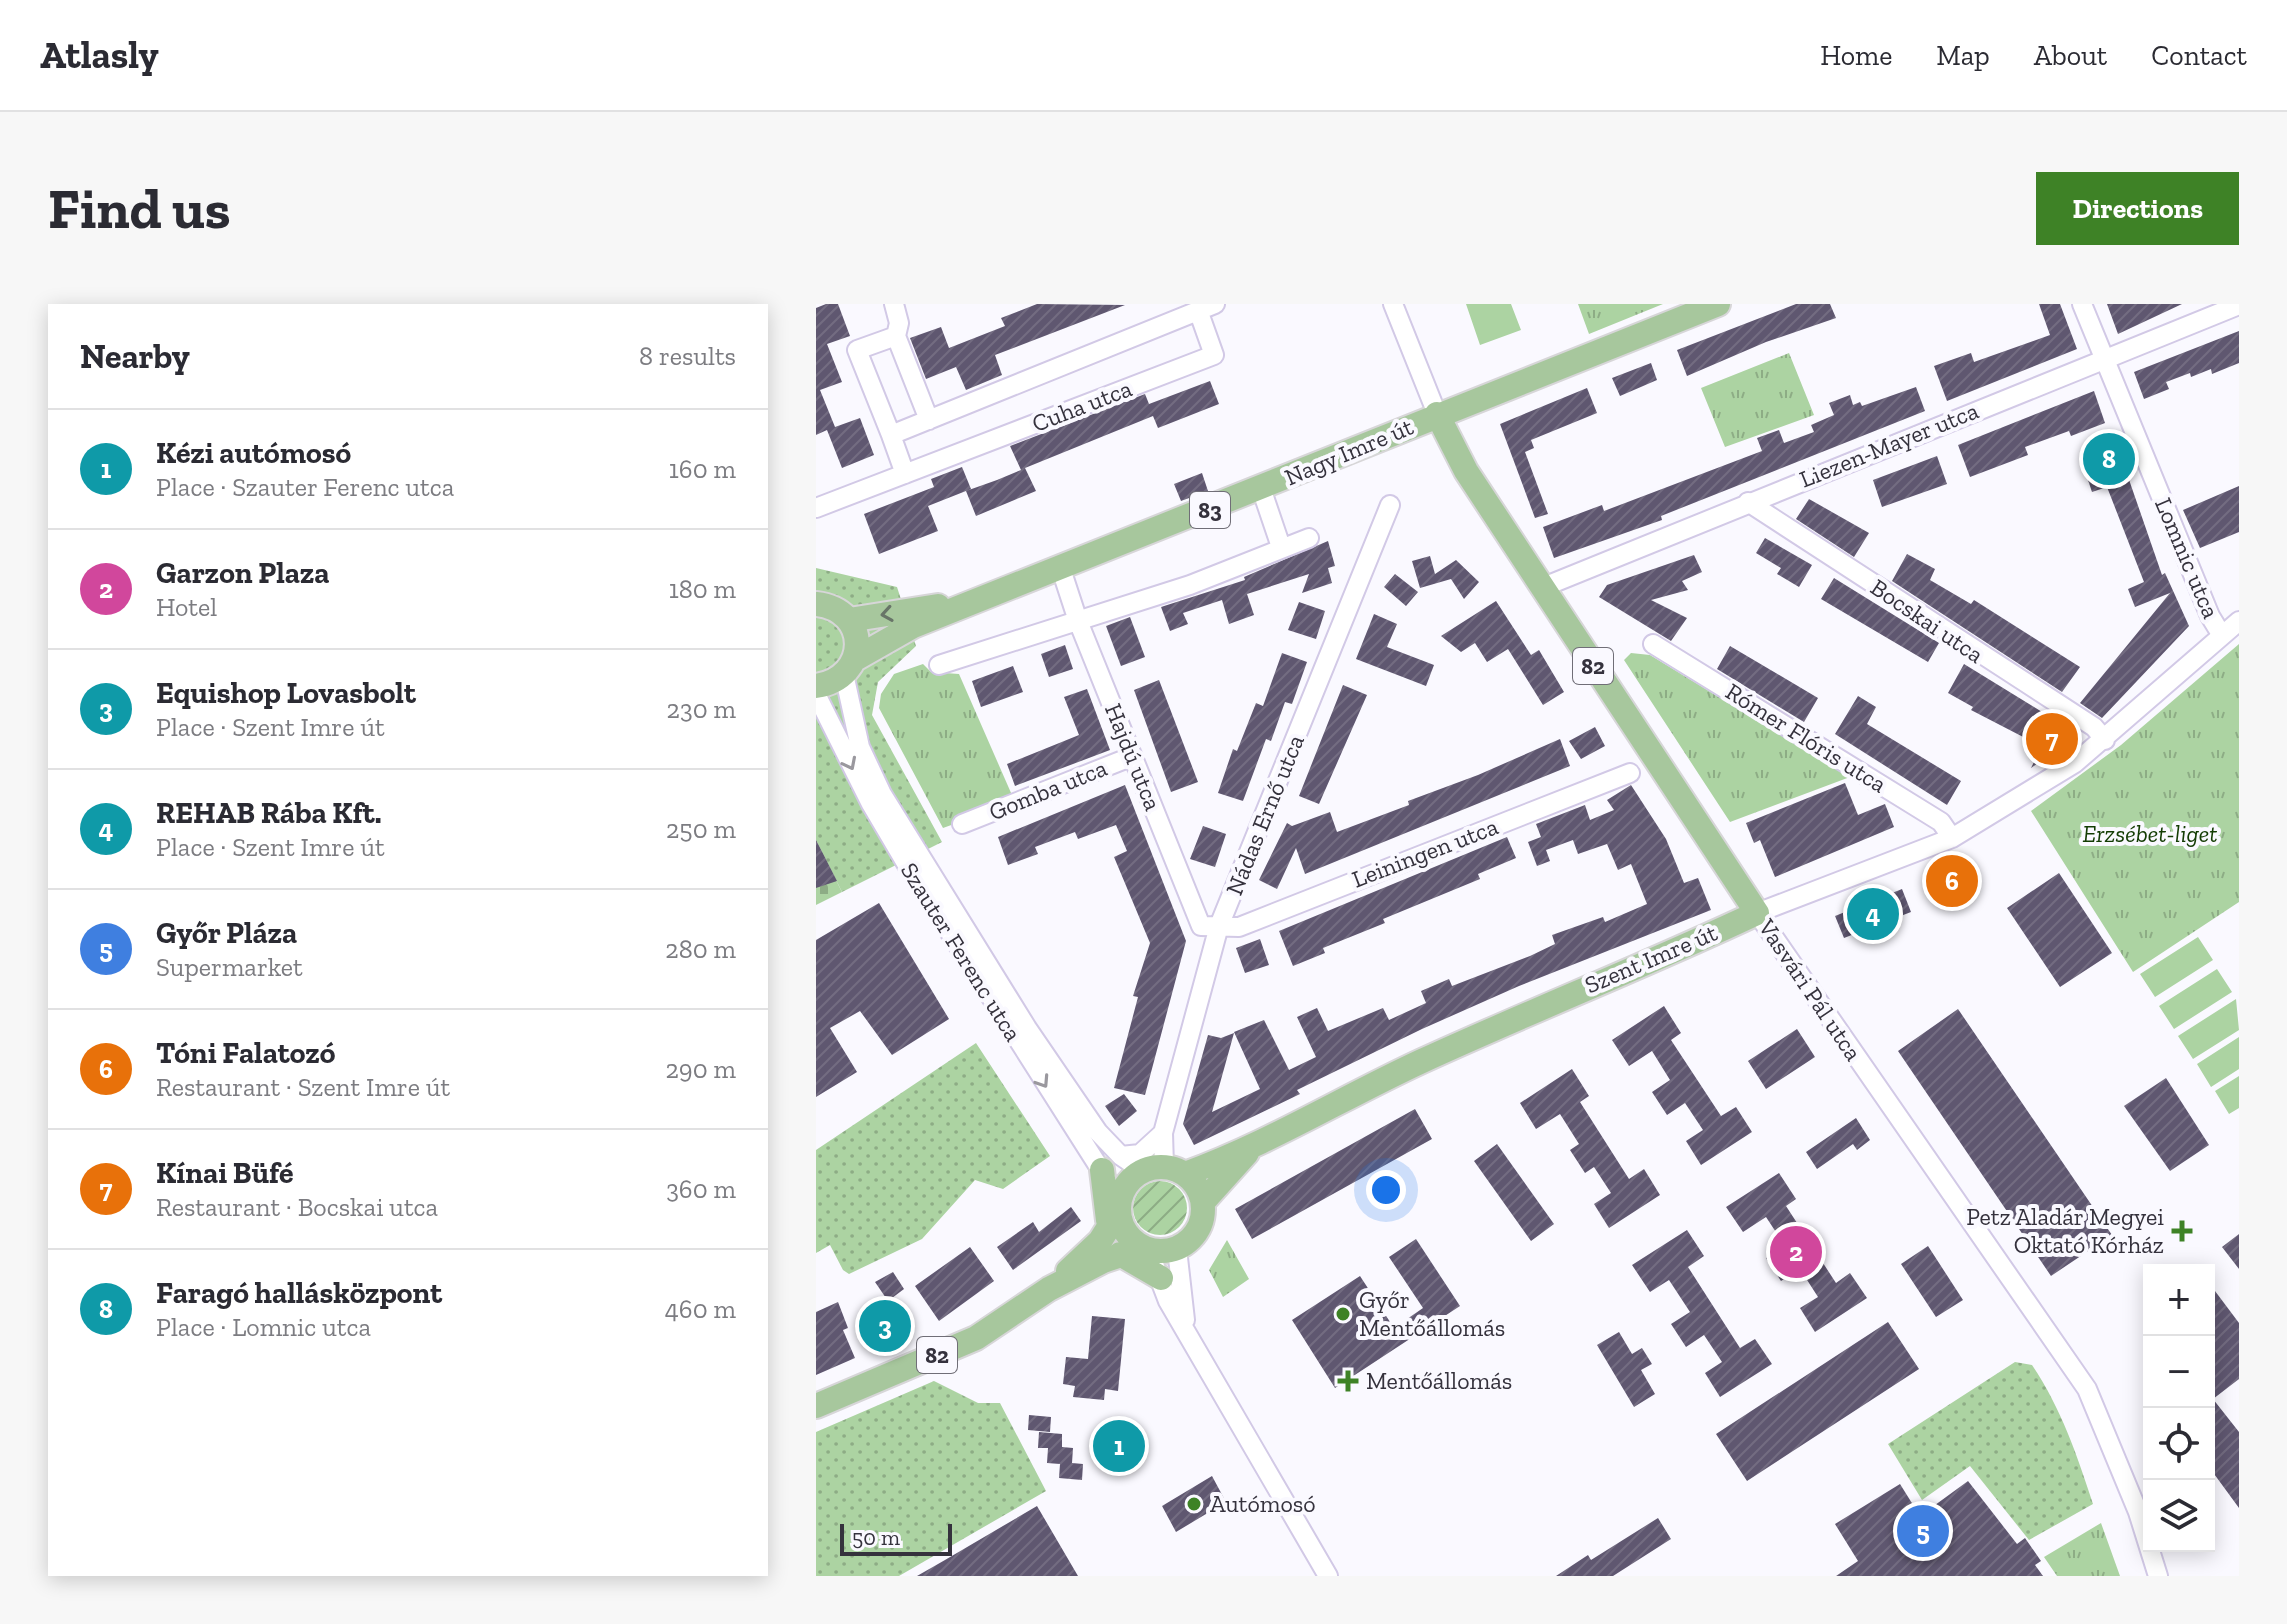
<!DOCTYPE html>
<meta charset="utf-8">
<style>
body{margin:0;font-family:"Zilla Slab",serif;background:#f7f7f7;color:#2b2b33}
.controls{position:absolute;right:24px;bottom:24px;display:grid;overflow:hidden;border-radius:0px;box-shadow:0 4px 20px #0003}
.controls button{width:72px;height:72px;display:grid;place-items:center;padding:0;border:0;border-bottom:2px solid #e1e1e2;background:#fff;color:#2b2b33;font:40px sans-serif}
.scale{position:absolute;left:24px;bottom:20px;width:112px;box-sizing:border-box;padding-left:8px;border:4px solid #35323d;border-top:0;font-size:22px;line-height:28px;white-space:nowrap;color:#35323d;-webkit-text-stroke:6px #faf9ff;paint-order:stroke}
.you{position:absolute;left:570px;top:886px;width:28px;height:28px;margin:-20px;border:6px solid #fff;border-radius:50%;background:#1a73e8;box-shadow:0 0 0 12px #1a73e833}
.badge{display:grid;place-items:center;width:52px;height:52px;border-radius:50%;background:#3e8226;color:#fff;font-size:26px;font-weight:700}
.pin{position:absolute;translate:-50% -50%;border:4px solid #fff;box-shadow:0 2px 8px #0006}
.list{margin:0;padding:0;list-style:none}
h2{display:flex;justify-content:space-between;align-items:center;height:104px;margin:0;padding:0 32px;font-size:34px}
h2 small{font-size:26px;font-weight:400;color:#7c7c81}
.list li{display:grid;grid-template-columns:52px 1fr auto;gap:24px;align-items:center;box-sizing:border-box;height:120px;padding:0 32px;border-top:2px solid #e1e1e2}
.list b{display:block;font-size:30px;white-space:nowrap}
.list p{margin:0;font-size:26px;white-space:nowrap;color:#7c7c81}
.list em{font-size:26px;font-style:normal;color:#7c7c81}
.icon{flex:none;width:44px;height:44px;fill:none;stroke:currentColor;stroke-width:2;stroke-linecap:round;stroke-linejoin:round}
.map{position:relative;flex:none;width:1423px;height:1272px;overflow:hidden;border-radius:0px}
header{display:flex;align-items:center;gap:48px;box-sizing:border-box;height:112px;padding:0 40px;background:#fff;border-bottom:2px solid #e1e1e2}
header strong{font-size:38px}
nav{display:flex;gap:44px;margin-inline-start:auto;font-size:28px}
.intro{display:flex;align-items:center;justify-content:space-between;box-sizing:border-box;height:192px;padding:0 48px}
h1{margin:0;font-size:56px}
.button{padding:20px 36px;border-radius:0px;background:#3e8226;color:#fff;font-size:28px;font-weight:700}
main{display:flex;gap:48px;padding:0 48px}
aside{flex:1;background:#fff;border-radius:0px;box-shadow:0 4px 20px #0003}
.map>svg:first-child{display:block}
.grass{fill:url(#grass-dots)}
.cemetery{fill:url(#cemetery-stones)}
.park{fill:url(#park-tufts)}
.garden{fill:url(#garden-furrows)}
.pitch{fill:#acd3a2}
.building{fill:url(#building-hatch)}
.lines{fill:none;stroke-linecap:round;stroke-linejoin:round}
.minor-casing{stroke:#d2c9e6;stroke-width:22}
.major-casing{stroke:#d7d6d8;stroke-width:28}
.minor{stroke:#fff;stroke-width:18}
.major{stroke:#a7c79d;stroke-width:24}
.oneway{stroke:#687568}
.oneway2{stroke:#9a989e}
.poi-dot{fill:#3e8226;stroke:#faf9ff;stroke-width:3}
.labels{text-anchor:middle;stroke-width:8;stroke-linejoin:round;paint-order:stroke}
.shield{fill:#faf9ff;stroke:#706e77;stroke-width:2}
.shield-label{font-size:22px;font-weight:bold;fill:#35323d}
.street-label{font-size:24px;fill:#35323d;stroke:#faf9ff}
.park-label{font-size:24px;font-style:italic;fill:#133c03;stroke:#faf9ff}
.poi-label{font-size:24px;fill:#35323d;stroke:#faf9ff;text-anchor:start}
</style>
<header>
<strong>Atlasly</strong>
<nav><a>Home</a><a>Map</a><a>About</a><a>Contact</a></nav>
</header>
<div class="intro"><h1>Find us</h1><a class="button">Directions</a></div>
<main>
<aside>
<h2>Nearby<small>8 results</small></h2>
<ul class="list">
<li><span class="badge" style="background:#0f9aa8">1</span><div><b>Kézi autómosó</b><p>Place · Szauter Ferenc utca</p></div><em>160 m</em></li>
<li><span class="badge" style="background:#d1479c">2</span><div><b>Garzon Plaza</b><p>Hotel</p></div><em>180 m</em></li>
<li><span class="badge" style="background:#0f9aa8">3</span><div><b>Equishop Lovasbolt</b><p>Place · Szent Imre út</p></div><em>230 m</em></li>
<li><span class="badge" style="background:#0f9aa8">4</span><div><b>REHAB Rába Kft.</b><p>Place · Szent Imre út</p></div><em>250 m</em></li>
<li><span class="badge" style="background:#3f7fe0">5</span><div><b>Győr Pláza</b><p>Supermarket</p></div><em>280 m</em></li>
<li><span class="badge" style="background:#e8710a">6</span><div><b>Tóni Falatozó</b><p>Restaurant · Szent Imre út</p></div><em>290 m</em></li>
<li><span class="badge" style="background:#e8710a">7</span><div><b>Kínai Büfé</b><p>Restaurant · Bocskai utca</p></div><em>360 m</em></li>
<li><span class="badge" style="background:#0f9aa8">8</span><div><b>Faragó hallásközpont</b><p>Place · Lomnic utca</p></div><em>460 m</em></li>
</ul>
</aside>
<div class="map">
<svg width="1423" height="1272" viewBox="0 0 1423 1272">
<defs>
<pattern id="grass-dots" width="8" height="8" patternUnits="userSpaceOnUse" patternTransform="scale(2)"><rect width="8" height="8" fill="#acd3a2"/><path d="M2 2h.1M6 6h.1" fill="none" stroke="#8dac85" stroke-width="1.8" stroke-linecap="round"/></pattern>
<pattern id="cemetery-stones" width="16" height="16" patternUnits="userSpaceOnUse" patternTransform="scale(2)"><rect width="16" height="16" fill="#acd3a2"/><path d="M2 7V4a2 2 0 0 1 4 0v3zM10 15v-3a2 2 0 0 1 4 0v3z" fill="#8dac85"/></pattern>
<pattern id="park-tufts" width="24" height="20" patternUnits="userSpaceOnUse" patternTransform="scale(2)"><rect width="24" height="20" fill="#acd3a2"/><path d="M3 7l-1-3M5 7V3M7 7l1-3M15 17l-1-3M17 17v-4M19 17l1-3" fill="none" stroke="#8dac85"/></pattern>
<pattern id="garden-furrows" width="10" height="10" patternUnits="userSpaceOnUse" patternTransform="scale(2)"><rect width="10" height="10" fill="#acd3a2"/><path d="M-1 1l2-2M0 10L10 0M9 11l2-2" fill="none" stroke="#8dac85"/></pattern>
<pattern id="building-hatch" width="6" height="6" patternUnits="userSpaceOnUse" patternTransform="scale(2)"><rect width="6" height="6" fill="#5f5770"/><path d="M-1 1l2-2M0 6l6-6M5 7l2-2" fill="none" stroke="#736c81"/></pattern>
</defs>
<rect width="100%" height="100%" fill="#faf9ff"/>
<!-- grass -->
<path class="grass" d="M0,264l81,19 19,59 -38,36 -6,33 70,127 -100,50 -26,-52z
M160,739l74,113 -47,33 -28,-9 -53,59 -73,35 -6,-4 -13,-25 -14,8v-103z
M1199,1058l17,3c29,43 45,90 61,139l-64,36 -59,-74 -48,34 -34,-56z
M118,1077l44,22h22l46,88 -147,85h-83v-144z"/>
<!-- cemetery -->
<path class="cemetery" d="M0,536l26,52 -26,13z"/>
<!-- park -->
<path class="park" d="M762,0h85l-74,30z
M973,49l25,62 -89,32 -24,-59z
M1423,340v258l-106,70 -102,-161 90,-66z
M815,349l19,2 200,122 -120,45 -106,-162z
M107,360l8,8 28,2 56,128 -72,26 -64,-120 2,-14 13,-20z
M411,936l22,39 -26,18 -14,-27z
M1285,1219l19,53h-63l-13,-19z"/>
<!-- garden -->
<path class="garden" d="M317 904a27 27 0 1 1 54 0a27 27 0 1 1-54 0Z"/>
<!-- pitch -->
<path class="pitch" d="M650,0h45l10,26 -41,15z
M1382,633l15,23 -58,37 -15,-23z
M1401,665l15,23 -58,37 -15,-23z
M1420,695l3,31 -46,29 -15,-23z
M1423,733v32l-28,18 -14,-23z
M1423,772v32l-10,6 -14,-23z"/>
<!-- building -->
<path class="building" d="M10,0h12l12,32 -23,8 15,38 -22,8 15,37 25,-9 14,37 -32,13 -15,-38 -11,5v-127z
M221,0l88,1 -130,50 7,20 -36,15 -10,-23 -30,12 -16,-41 31,-11 8,21 56,-22 -4,-8z
M980,0h34l6,14 -70,24 -79,34 -10,-26z
M1223,0h21l17,45 -130,52 -13,-35 37,-13 3,9 76,-27z
M1291,0h75l-64,30z
M1423,27v32l-27,11 -1,-5 -20,8 -1,-4 -24,9 3,7 -25,10 -10,-27z
M835,59l6,17 -37,16 -8,-18z
M394,77l9,23 -61,24 -5,-12 -128,52 11,23 -60,25 -10,-25 31,-11 24,-10 -11,-24 135,-52 4,10z
M1100,83l9,24 -264,105 1,4 -108,38 -11,-31 59,-22 2,6 158,-60 -5,-13 22,-8 5,13 30,-11 -3,-7 23,-10 -5,-12 21,-8 3,10 7,-3 2,4z
M771,84l10,25 -66,27 3,8 -9,4 23,62 -13,4 -35,-94z
M1278,87l11,32 -34,13 -2,-5 -44,16 3,8 -58,22 -12,-32z
M1301,141l45,130 3,-2 24,53 -87,92 -22,-15 90,-110 -35,14 -7,-18 16,-7 -37,-95 -15,5 -3,-9 -5,-13 15,-6 -4,-11z
M1121,152l10,28 -65,23 -9,-27z
M146,163l9,22 -43,17 10,25 -59,23 -15,-40 70,-27 -3,-8z
M386,169l6,18 -27,10 -7,-17z
M1423,182v46l-39,16 -17,-38z
M993,195l60,34 -15,24 -58,-38z
M949,234l47,27 -13,22 -22,-13 4,-6 -25,-15z
M512,237l7,25 -7,2 4,15 -30,10 7,-19 -62,20 7,21 -25,9 -7,-24 -39,13 5,11 -18,7 -9,-24 84,-27 -1,-3z
M1091,250l28,15 -5,11 41,24 3,-4 106,67 -18,25 -170,-111z
M878,251l8,17 -20,9 6,9 -37,10 36,18 -16,23 -72,-44 8,-12z
M614,252l5,18 21,-14 23,22 -15,17 -13,-20 -31,9 -8,-27z
M579,270l23,18 -12,14 -22,-19z
M1018,274l105,65 -11,19 -107,-63z
M680,297l35,54 8,-5 25,42 -21,13 -35,-56 -21,13 -12,-19 -14,9 -20,-16z
M483,298l26,9 -9,28 -28,-9z
M558,310l23,10 -10,23 47,18 -8,21 -70,-27z
M314,313l15,40 -24,9 -15,-40z
M249,341l8,24 -24,8 -8,-23z
M914,342l88,52 -14,24 -87,-53z
M466,349l25,9 -15,42 -7,-2 -14,39 -5,-2 -23,62 -25,-8 15,-44 4,2 19,-48 7,3z
M1148,360l83,51 -18,25 -58,-30 2,-3 -25,-14z
M197,362l10,26 -42,15 -9,-26z
M343,376l39,102 -27,10 -37,-102z
M527,381l24,10 -48,109 -20,-8z
M271,385l23,61 -95,36 -8,-22 72,-29 -15,-38z
M1042,392l18,11 -9,17 94,57 -14,24 -112,-71z
M1248,419l9,9 -2,9 -40,27 6,-12 -10,-12 9,-10 12,8z
M779,423l10,19 -24,13 -12,-18z
M744,435l10,27 -265,108 -9,-26 -19,41 -18,-9 28,-57 5,3 38,-14 7,20 72,-27 -1,-4 70,-26z
M1029,479l13,32 27,-11 9,23 -119,50 -15,-37 -6,3 -8,-20z
M309,481l61,156 -41,154 -31,-7 24,-91 -5,-1 17,-53 -36,-86 13,-6 -11,-26 -38,14 -3,-7 -40,15 3,7 -30,11 -10,-28z
M815,481l35,54 18,44 14,-5 13,32 -192,76 -97,43 -125,61 3,4 -106,51 -11,-21 25,-89 13,3 13,-5 -22,79 48,-23 -26,-57 30,-12 25,50 27,-13 -19,-40 20,-9 11,23 55,-23 6,12 37,-17 -5,-12 28,-12 3,7 78,-30 25,-12 -3,-9 51,-18 2,5 42,-18 -16,-40 -13,6 -11,-26 -29,10 -5,-14 -27,10 4,11 -13,5 -9,-24 13,-5 -5,-13 49,-19 5,15 24,-10 -7,-10z
M387,522l23,8 -11,33 -25,-8z
M691,533l9,21 -38,16 2,5 -97,40 2,4 -62,25 2,5 -32,13 -14,-35z
M0,536l21,41 -21,7z
M1141,567l6,16 -15,5 -6,-16z
M1243,569l53,80 -52,34 -53,-79z
M1086,585l9,23 -67,26 -9,-22z
M63,599l70,116 -57,36 -32,-44 -30,17 27,44 -41,25v-157z
M444,635l9,26 -24,8 -9,-25z
M848,702l17,27 -10,7 50,76 15,-9 16,25 -51,33 -15,-24 17,-11 -18,-27 -18,12 -15,-23 18,-12 -18,-29 -23,15 -17,-26z
M1142,705l154,226 -61,41 -153,-225z
M981,725l18,28 -49,32 -18,-28z
M756,765l17,27 -9,6 49,77 15,-10 16,26 -51,33 -15,-24 17,-11 -17,-26 -9,6 -15,-23 9,-6 -19,-30 -24,15 -16,-26z
M1350,774l43,67 -39,26 -46,-65z
M308,790l13,17 -18,15 -14,-20z
M599,805l17,30 -180,100 -17,-30z
M1040,814l14,22 -13,10 -4,-6 -36,25 -11,-17z
M681,840l57,80 -23,17 -57,-80z
M963,869l17,26 -10,7 50,77 14,-10 17,25 -52,34 -15,-24 18,-11 -18,-28 -19,12 -15,-23 19,-12 -19,-29 -23,15 -17,-25z
M255,903l10,14 -68,49 -16,-23 36,-25 6,10z
M871,926l17,26 -16,11 52,81 15,-9 17,25 -52,33 -15,-24 17,-11 -18,-27 -18,12 -15,-23 19,-12 -21,-32 -19,12 -18,-27z
M1423,930v35l-17,-22z
M600,935l44,67 -125,82 -43,-68 68,-44 34,52 29,-20 -34,-51z
M1112,942l35,54 -27,17 -35,-53z
M154,943l24,34 -55,40 -24,-35z
M77,968l11,17 -16,12 -13,-19z
M1393,979l30,40v56l-26,20 26,33v76l-30,-41z
M22,998l10,26 -5,2 12,28 -39,17v-63z
M73,1001l16,29 -24,13 -15,-30z
M276,1012l33,3 -7,72 -13,-2 -1,11 -31,-3 2,-11 -12,-2 3,-27 22,2z
M1072,1018l31,47 -172,112 -31,-47z
M803,1028l13,22 10,-6 10,16 -11,6 14,24 -21,13 -37,-62z
M213,1111l22,2 -1,15 -22,-2z
M309,1126l12,18 -24,14 -11,-18z
M223,1128l23,2v13l11,1 -1,15 11,1 -1,16 -23,-2 1,-14 -13,-1 1,-15h-10z
M396,1172l14,26 -50,30 -14,-26z
M1152,1177l49,63 8,-6 16,23 -6,4 8,11h-207l22,-15 -23,-37 65,-40 20,32z
M221,1202l41,70h-161l28,-16z
M842,1214l13,21 -58,37h-57l32,-21 3,5z"/>
<g class="lines">
<defs>
<path id="minor" d="M78,0l5,19 -3,13 33,84
M577,0l44,110
M1266,0l128,312 11,18
M75,131l-34,-85 39,-14
M89,170l-14,-39 324,-131
M445,184l20,59
M932,198l346,225 11,13
M0,204l398,-153 -16,-45
M245,265l17,52 123,305 38,1 391,-154
M725,284l698,-283
M837,340l288,178 11,16
M123,361l251,-80 119,-47
M28,370l16,73 22,47 145,234 71,104 23,24 22,15
M0,390l55,110 36,61 199,313
M146,520l171,-68
M305,852l19,-2 23,-21
M348,862l-1,-33 56,-207 171,-421
M361,945l8,71
M333,947l19,50 160,275
M1342,1272l-20,-64 -51,-123 -330,-476 195,-75 123,-75 164,-142"/>
<path id="major" d="M0,300c55,6 54,74 0,82
M33,316l89,-14
M39,355l58,-33 805,-322
M303 905a42 42 0 1 1 84 0a42 42 0 1 1-84 0Z
M286,866l6,50
M369,870c83,-30 157,-76 237,-113 111,-51 225,-96 335,-148l-291,-442 -29,-57
M387,898l44,-49
M304,950l41,24
M252,967l32,-30 19,-30
M0,1102l160,-68 73,-49 54,-28 39,-13"/>
</defs>
<!-- minor casing -->
<use href="#minor" class="minor-casing"/>
<!-- major casing -->
<use href="#major" class="major-casing"/>
<!-- minor -->
<use href="#minor" class="minor"/>
<!-- major -->
<use href="#major" class="major"/>
</g>
<!-- one-way arrows -->
<defs><path id="oneway-chevron" d="M-2-3.5L2.5 0L-2 3.5" fill="none" stroke-width="1.6" stroke-linecap="round" stroke-linejoin="round" transform="scale(2)"/></defs>
<use class="oneway" href="#oneway-chevron" transform="translate(71 310) rotate(171)"/>
<g class="oneway2">
<use href="#oneway-chevron" transform="translate(34 460) rotate(63)"/>
<use href="#oneway-chevron" transform="translate(227 778) rotate(57)"/>
</g>
<!-- markers -->
<g class="poi-dot">
<path d="M1362 915h8v8h8v8h-8v8h-8v-8h-8v-8h8z"/>
<circle cx="527" cy="1010" r="8"/>
<path d="M528 1065h8v8h8v8h-8v8h-8v-8h-8v-8h8z"/>
<circle cx="378" cy="1200" r="8"/>
</g>
<g class="labels">
<!-- shield labels -->
<g class="shield">
<rect x="374" y="188" width="40" height="36" rx="6"/>
<rect x="757" y="344" width="40" height="36" rx="6"/>
<rect x="101" y="1033" width="40" height="36" rx="6"/>
</g>
<g class="shield-label">
<text x="394" y="214">83</text>
<text x="777" y="370">82</text>
<text x="121" y="1059">82</text>
</g>
<!-- street labels -->
<g class="street-label">
<text transform="translate(266 102) rotate(-21)" y="8">Cuha utca</text>
<text transform="translate(1073 141) rotate(-22)" y="8">Liezen-Mayer utca</text>
<text transform="translate(533 148) rotate(-23)" y="8">Nagy Imre út</text>
<text transform="translate(1371 254) rotate(67)" y="8">Lomnic utca</text>
<text transform="translate(1111 317) rotate(34)" y="8">Bocskai utca</text>
<text transform="translate(990 434) rotate(32)" y="8">Rómer Flóris utca</text>
<text transform="translate(317 453) rotate(68)" y="8">Hajdú utca</text>
<text transform="translate(232 486) rotate(-22)" y="8">Gomba utca</text>
<text transform="translate(449 511) rotate(-68)" y="8">Nádas Ernő utca</text>
<text transform="translate(609 549) rotate(-21)" y="8">Leiningen utca</text>
<text transform="translate(145 648) rotate(58)" y="8">Szauter Ferenc utca</text>
<text transform="translate(835 655) rotate(-23)" y="8">Szent Imre út</text>
<text transform="translate(994 686) rotate(56)" y="8">Vasvári Pál utca</text>
</g>
<!-- park labels -->
<g class="park-label">
<text x="1334" y="538">Erzsébet-liget</text>
</g>
<!-- poi labels -->
<g class="poi-label">
<text x="1348" y="921" text-anchor="end">Petz Aladár Megyei<tspan x="1348" dy="28">Oktató Kórház</tspan></text>
<text x="543" y="1004">Győr<tspan x="543" dy="28">Mentőállomás</tspan></text>
<text x="550" y="1085">Mentőállomás</text>
<text x="394" y="1208">Autómosó</text>
</g>
</g>
</svg>
<div class="controls">
<button>+</button>
<button>−</button>
<button><svg class="icon" aria-label="locate" viewBox="0 0 24 24"><circle cx="12" cy="12" r="6"/><path d="M12 2v4M12 18v4M2 12h4M18 12h4"/></svg></button>
<button><svg class="icon" aria-label="layers" viewBox="0 0 24 24"><path d="M12 4l9 5-9 5-9-5zM3 14l9 5 9-5"/></svg></button>
</div>
<div class="scale">50 m</div>
<div class="you"></div>
<div class="pin badge" style="left:303px;top:1142px;background:#0f9aa8">1</div>
<div class="pin badge" style="left:980px;top:948px;background:#d1479c">2</div>
<div class="pin badge" style="left:69px;top:1022px;background:#0f9aa8">3</div>
<div class="pin badge" style="left:1057px;top:610px;background:#0f9aa8">4</div>
<div class="pin badge" style="left:1107px;top:1227px;background:#3f7fe0">5</div>
<div class="pin badge" style="left:1136px;top:577px;background:#e8710a">6</div>
<div class="pin badge" style="left:1236px;top:435px;background:#e8710a">7</div>
<div class="pin badge" style="left:1293px;top:155px;background:#0f9aa8">8</div>
</div>
</main>
